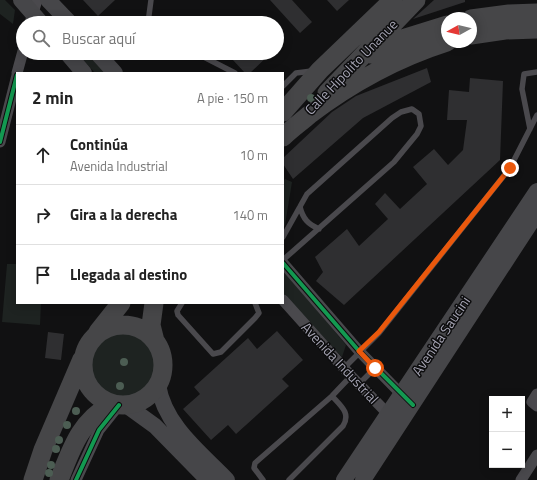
<!DOCTYPE html>
<html lang="es">
<meta charset="utf-8">
<style>
body{margin:0;font-family:"Titillium Web",sans-serif;background:#f2f2f2;color:#222}
.controls{position:absolute;right:12px;bottom:12px;display:grid;overflow:hidden;border-radius:0px;box-shadow:0 2px 10px #0003}
.controls button{width:36px;height:36px;display:grid;place-items:center;padding:0;border:0;border-bottom:1px solid #e0e0e0;background:#fff;color:#222;font:20px sans-serif}
.compass{position:absolute;left:441px;top:12px;width:36px;height:36px;border-radius:50%;background:#fff;box-shadow:0 2px 10px #0003;rotate:262deg}
.stop{position:absolute;width:12px;height:12px;margin:-9px;border:3px solid #ea580c;border-radius:50%;background:#fff}
.stop.end{background:#ea580c;border-color:#fff;box-shadow:0 1px 4px #0008}
.list{margin:0;padding:0;list-style:none}
h2{display:flex;justify-content:space-between;align-items:center;height:52px;margin:0;padding:0 16px;font-size:17px}
h2 small{font-size:13px;font-weight:400;color:#767676}
.list li{display:grid;grid-template-columns:26px 1fr auto;gap:12px;align-items:center;box-sizing:border-box;height:60px;padding:0 16px;border-top:1px solid #e0e0e0}
.list b{display:block;font-size:15px;white-space:nowrap}
.list p{margin:0;font-size:13px;white-space:nowrap;color:#767676}
.list em{font-size:13px;font-style:normal;color:#767676}
.icon{flex:none;width:22px;height:22px;fill:none;stroke:currentColor;stroke-width:2;stroke-linecap:round;stroke-linejoin:round}
.map{position:relative;flex:none;width:537px;height:480px;overflow:hidden}
.search{position:absolute;background:#fff;box-shadow:0 2px 10px #0003;left:16px;top:16px;width:268px;height:44px;display:flex;align-items:center;gap:10px;box-sizing:border-box;padding:0 14px;border-radius:22px;color:#767676;font-size:15px}
.panel{position:absolute;background:#fff;box-shadow:0 2px 10px #0003;left:16px;top:72px;width:268px;height:232px;border-radius:0px}
.map>svg:first-child{display:block}
.green{fill:#1e2321}
.building{fill:#2f2f31}
.lines{fill:none;stroke-linecap:round;stroke-linejoin:round}
.service{stroke:#4a494d;stroke-width:5.5}
.minor{stroke:#4a494d;stroke-width:11}
.secondary{stroke:#464649;stroke-width:16}
.trunk{stroke:#464648;stroke-width:19}
.cycleway-casing{stroke:#0c0c0d;stroke-width:6}
.cycleway{stroke:#139951;stroke-width:4}
.tree{fill:#4c5d53}
.route{stroke:#ea580c;stroke-width:5}
.labels{text-anchor:middle;stroke-width:3;stroke-linejoin:round;paint-order:stroke}
.street-label{font-size:14px;fill:#a4a3b2;stroke:#0c0c0d}
</style>
<div class="map">
<svg width="537" height="480" viewBox="0 0 537 480">
<rect width="100%" height="100%" fill="#111112"/>
<!-- green -->
<path class="green" d="M0,0h5l10,10 -2,14 -13,-10z
M77,53h14l19,20h-15z
M285,179l7,3 -7,43 -2,3v-46z
M7,264h10v39h24l-1,22 -38,-3z
M283,269l63,76 -4,12 -59,-63z
M90 364a33 33 0 1 1 66 0a33 33 0 1 1-66 0Z"/>
<!-- building -->
<path class="building" d="M83,0h32l-17,16z
M270,0h22l20,22 -12,11z
M327,0h22l-12,11z
M434,0h31v2l-52,17z
M238,53h33l-21,20h-5l-13,-14z
M427,68l4,14 -68,36 -70,61 -10,-15v-6l49,-46 24,-16z
M470,78l33,3 -3,79 -156,145 -28,-24 7,-9 -8,-15 32,-28 12,17 29,-27 -13,-15 10,-11 15,16 27,-25 -14,-17 21,-18 14,16 15,-15 4,-30h-20l2,-30 20,2z
M277,331l26,29 -21,19 7,7 -53,48 -8,-9 -17,15 -28,-31 17,-15 -6,-7 54,-49 9,11z
M48,332l16,2 -3,26 -16,-2z"/>
<g class="lines">
<!-- service -->
<path class="service" d="M148,23l3,-23
M196,53l39,20
M283,86l13,-13 16,-2
M530,129l-8,-40 2,-15 13,-2
M300,207c3,12 8,17 19,22
M283,237l24,-43 85,-76 9,-6 11,-3 7,5 2,12 -4,8 -23,28 -111,98
M182,303l-5,8 1,4 35,39 8,-2 34,-34 4,-5 -4,-10
M344,368l35,-35 131,-165 27,-53
M359,384l16,-16
M263,480l-9,-12 1,-5 77,-67 19,-20
M289,480l54,-54c8,-13 -2,-20 -11,-30"/>
<!-- minor -->
<path class="minor" d="M30,23l7,-23
M17,73l6,-22
M0,142l17,-67
M283,263l76,88 47,48
M283,300l68,76 42,43
M537,394l-5,8 5,4
M76,480l23,-50 20,-25
M521,480l16,-25"/>
<!-- secondary -->
<path class="secondary" d="M21,0l20,23
M48,0l22,23
M67,53l17,20
M97,53l18,20
M158,385c7,41 42,67 69,95
M126,405l29,21 53,54
M344,480l193,-289
M363,480l174,-267"/>
<!-- trunk -->
<path class="trunk" d="M471,19l38,-5 28,-1
M471,35l34,-5 32,-1
M371,54l31,-15 45,-14
M327,93l89,-93
M283,112l37,-42 73,-70
M283,137c8,-8 18,-15 26,-22 42,-32 88,-57 138,-73
M154,303l-3,22 4,16
M83 365a40 40 0 1 1 80 0a40 40 0 1 1-80 0Z
M98,332l23,-29
M33,480l10,-30 39,-91
M59,480c13,-32 20,-57 52,-76"/>
<defs>
<path id="cycleway" d="M0,142l17,-67
M283,263l76,88 54,54
M76,480l23,-50 20,-25"/>
</defs>
<!-- cycleway casing -->
<use href="#cycleway" class="cycleway-casing"/>
<!-- cycleway -->
<use href="#cycleway" class="cycleway"/>
</g>
<!-- trees -->
<g class="tree">
<circle cx="311" cy="98" r="4"/>
<circle cx="124" cy="362" r="4"/>
<circle cx="120" cy="386" r="4"/>
<circle cx="76" cy="411" r="4"/>
<circle cx="67" cy="425" r="4"/>
<circle cx="59" cy="440" r="4"/>
<circle cx="56" cy="449" r="4"/>
<circle cx="51" cy="465" r="4"/>
<circle cx="49" cy="473" r="4"/>
</g>
<g class="lines">
<!-- route -->
<path class="route" d="M375,368l-16,-17 20,-19 131,-164"/>
</g>
<g class="labels">
<!-- street labels -->
<g class="street-label">
<text transform="translate(351 67) rotate(-46)" y="5">Calle Hipolito Unanue</text>
<text transform="translate(441 336) rotate(-56)" y="5">Avenida Saucini</text>
<text transform="translate(340 363) rotate(47)" y="5">Avenida Industrial</text>
</g>
</g>
</svg>
<div class="controls">
<button>+</button>
<button>−</button>
</div>
<svg class="compass" viewBox="-18 -18 36 36"><path d="M0-13l5 13h-10z" fill="#e53935"/><path d="M0 13l5-13h-10z" fill="#767676"/></svg>
<div class="stop" style="left:375px;top:368px"></div>
<div class="stop end" style="left:510px;top:168px"></div>
<div class="search"><svg class="icon" aria-label="search" viewBox="0 0 24 24"><circle cx="10" cy="10" r="6"/><path d="M15 15l6 6"/></svg>Buscar aquí</div>
<section class="panel">
<h2>2 min<small>A pie · 150 m</small></h2>
<ul class="list">
<li><svg class="icon" aria-label="ahead" viewBox="0 0 24 24"><path d="M12 20V5M6 11l6-6 6 6"/></svg><div><b>Continúa</b><p>Avenida Industrial</p></div><em>10 m</em></li>
<li><svg class="icon" aria-label="right" viewBox="0 0 24 24"><path d="M7 20v-9h11M14 6l5 5-5 5"/></svg><div><b>Gira a la derecha</b></div><em>140 m</em></li>
<li><svg class="icon" aria-label="arrive" viewBox="0 0 24 24"><path d="M6 21V4h12l-3 4 3 4H6"/></svg><div><b>Llegada al destino</b></div></li>
</ul>
</section>
</div>
